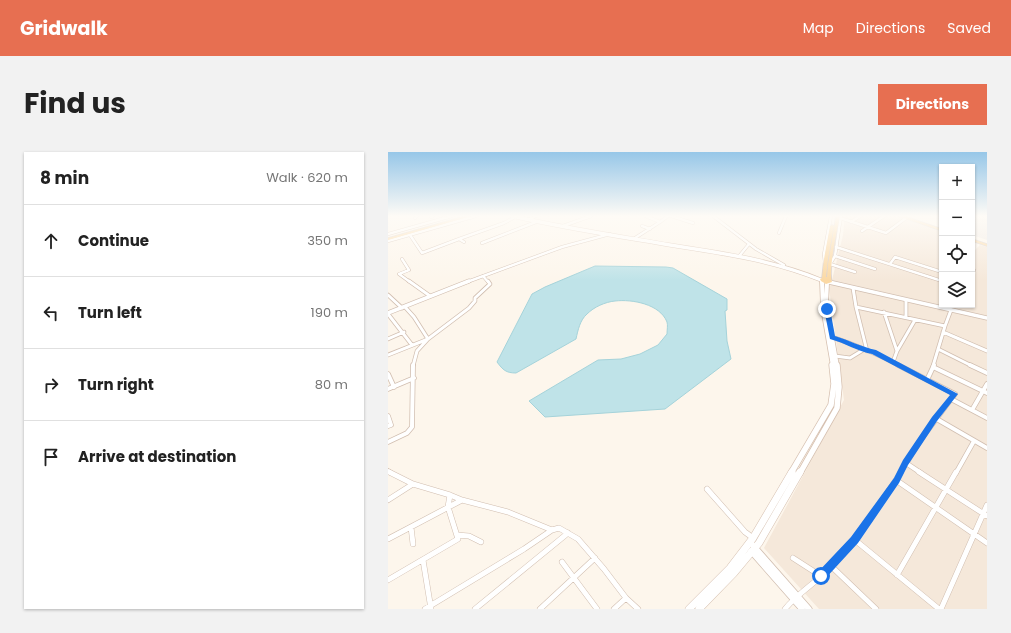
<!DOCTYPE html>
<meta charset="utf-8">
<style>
body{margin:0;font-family:Poppins,sans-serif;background:#f2f2f2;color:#222}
.controls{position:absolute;right:12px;top:12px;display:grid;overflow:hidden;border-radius:0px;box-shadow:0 1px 3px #0004}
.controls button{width:36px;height:36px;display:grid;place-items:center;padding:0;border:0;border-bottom:1px solid #e0e0e0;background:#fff;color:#222;font:20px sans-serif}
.stop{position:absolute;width:12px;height:12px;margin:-9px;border:3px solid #1a73e8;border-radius:50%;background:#fff}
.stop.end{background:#1a73e8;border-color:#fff;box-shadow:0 1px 4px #0008}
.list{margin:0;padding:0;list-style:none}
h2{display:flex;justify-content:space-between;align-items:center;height:52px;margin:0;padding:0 16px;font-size:17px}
h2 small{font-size:13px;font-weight:400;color:#767676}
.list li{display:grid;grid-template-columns:26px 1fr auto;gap:12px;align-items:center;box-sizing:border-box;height:72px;padding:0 16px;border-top:1px solid #e0e0e0}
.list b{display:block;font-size:15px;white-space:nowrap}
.list em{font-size:13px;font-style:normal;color:#767676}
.icon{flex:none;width:22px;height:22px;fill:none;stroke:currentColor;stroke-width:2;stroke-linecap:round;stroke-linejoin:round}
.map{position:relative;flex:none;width:599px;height:457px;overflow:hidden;border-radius:0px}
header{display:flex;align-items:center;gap:24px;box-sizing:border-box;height:56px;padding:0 20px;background:#e76f51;color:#fff}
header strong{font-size:19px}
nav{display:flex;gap:22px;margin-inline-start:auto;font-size:14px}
.intro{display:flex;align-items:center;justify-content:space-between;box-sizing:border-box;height:96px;padding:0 24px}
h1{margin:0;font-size:28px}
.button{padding:10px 18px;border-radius:0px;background:#e76f51;color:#fff;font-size:14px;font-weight:700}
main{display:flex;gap:24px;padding:0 24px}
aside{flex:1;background:#fff;border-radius:0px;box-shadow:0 1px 3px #0004}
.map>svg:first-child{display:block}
.residential{fill:#f5e8da}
.industrial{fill:#efe9e4}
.water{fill:#bfe3e8;stroke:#a5d3da}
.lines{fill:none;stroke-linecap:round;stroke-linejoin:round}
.minor-far3-casing{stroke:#d1beb0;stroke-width:3.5}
.minor-far2-casing{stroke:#d1beb0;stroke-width:4.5}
.minor-far1-casing{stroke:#d1beb0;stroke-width:5.5}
.minor-casing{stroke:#d1beb0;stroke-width:6}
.tertiary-far2-casing{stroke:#d1beb0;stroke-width:3.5}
.tertiary-far1-casing{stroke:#d1beb0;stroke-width:5}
.tertiary-casing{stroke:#d1beb0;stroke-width:7}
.secondary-far3-casing{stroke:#d6c0b0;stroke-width:4.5}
.secondary-far2-casing{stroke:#d6c0b0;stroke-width:5.5}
.secondary-far1-casing{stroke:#d6c0b0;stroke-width:7}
.secondary-casing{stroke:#d6c0b0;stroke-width:8}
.primary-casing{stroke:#dad1cd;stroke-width:1.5}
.minor-far3{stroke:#fff;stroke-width:2.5}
.minor-far2{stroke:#fff;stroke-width:3}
.minor-far1{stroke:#fff;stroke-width:4}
.minor{stroke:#fff;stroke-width:5}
.tertiary-far2{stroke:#fff;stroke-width:2.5}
.tertiary-far1{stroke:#fff;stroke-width:3.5}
.tertiary{stroke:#fff;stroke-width:5.5}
.secondary-far3{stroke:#fff;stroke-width:3.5}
.secondary-far2{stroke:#fff;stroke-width:4}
.secondary-far1{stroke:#fff;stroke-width:5.5}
.secondary{stroke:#fff;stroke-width:7}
.primary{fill:#fbd9a5;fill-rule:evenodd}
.route{fill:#1a73e8}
</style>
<header>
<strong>Gridwalk</strong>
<nav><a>Map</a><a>Directions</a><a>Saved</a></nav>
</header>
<div class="intro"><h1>Find us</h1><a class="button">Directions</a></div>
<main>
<aside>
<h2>8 min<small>Walk · 620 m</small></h2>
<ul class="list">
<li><svg class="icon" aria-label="ahead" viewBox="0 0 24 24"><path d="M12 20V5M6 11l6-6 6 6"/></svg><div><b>Continue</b></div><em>350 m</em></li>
<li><svg class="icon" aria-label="left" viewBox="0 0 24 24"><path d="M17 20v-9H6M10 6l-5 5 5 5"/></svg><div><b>Turn left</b></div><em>190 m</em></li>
<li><svg class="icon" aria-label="right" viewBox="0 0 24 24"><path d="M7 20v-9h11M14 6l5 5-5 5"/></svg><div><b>Turn right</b></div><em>80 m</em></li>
<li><svg class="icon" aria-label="arrive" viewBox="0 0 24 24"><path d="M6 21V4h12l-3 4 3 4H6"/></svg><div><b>Arrive at destination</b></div></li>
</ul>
</aside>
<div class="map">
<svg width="599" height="457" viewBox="0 0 599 457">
<rect width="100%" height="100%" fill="#fdf6ec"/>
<!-- residential -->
<path class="residential" d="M457,64h51l46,16v73h30v-24l6,-13 -6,11v-26l8,-8 7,2v69l-155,-36 11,-45z
M443,132l156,35v290h-168l-55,-61 80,-148 -15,-112z"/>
<!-- industrial -->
<path class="industrial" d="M584,64h15v24l-15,-5z"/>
<!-- water -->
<path class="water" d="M207,114l71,1 7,1 54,31v11l-2,1 2,30 4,18 -66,50 -120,8 -16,-16 69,-41 23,-1 19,-5 18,-9 9,-11c0,-4 1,-9 0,-12 -7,-18 -35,-23 -52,-21 -10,1 -21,6 -28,13 -7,6 -9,16 -11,25l-60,34c-10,0 -13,-3 -19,-11l35,-68 13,-7z"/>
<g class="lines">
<defs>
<path id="minor-far3" d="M283,64l22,7
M43,65l2,-1
M27,66l2,-2
M452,66l46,15 20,-15
M142,67l6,-3
M272,70l8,-6
M463,70l9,-6
M175,74l28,-10
M254,74l8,3
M474,79l22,-15
M391,81l7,-17
M22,83l12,18 37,-14
M247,86l25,-16 -15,-6
M76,90l-5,-3 45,-16 11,-6
M94,91l54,-21
M448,95l106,34
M352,103l9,-11
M447,104l40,13
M14,107l7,11 -10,4 11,8
M442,112l25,8
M502,112l5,-7 47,15
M584,117l2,1 -2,5
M95,124l5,6"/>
<path id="minor-far2" d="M21,129l21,15
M465,136l3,19
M0,143l14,13
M518,148v17
M17,155l9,10 14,22 -11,12 -4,15
M496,160l13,39 -4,11
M0,162l24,31
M557,174l6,-16
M555,180l44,19
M444,185c24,8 46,17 68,29
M0,187l16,-7
M550,197l34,17
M479,199l-11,-44 89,19 -12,40
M509,199l18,-31
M0,203l40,-16 41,-31 6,-7v-3l15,-14 -2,-3
M447,204l15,2 13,-8"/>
<path id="minor-far1" d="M510,213l57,29 -4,5 36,19
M582,213l17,8
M545,215l54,26
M0,222l6,13
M539,228l7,-15
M0,237l26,-11
M584,258l15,-26
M0,264l3,9 -3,1
M547,266l52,30
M0,290l19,-9 5,-6 1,-62
M518,311l15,10
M0,319l3,2
M512,321l22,-35 29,-39
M568,321l18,-32"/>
<path id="minor" d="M1,320l24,12
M513,320l-5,8 91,63
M531,320l68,44
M319,337l38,43 8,6
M62,343l12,5
M0,348l25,-16 37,11 -2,12 10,32 -70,41
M23,375l2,17
M69,383l12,1 12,6
M0,387l74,-39 46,12 44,18 7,-2 19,11 26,30 22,29 12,11
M467,388l84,69
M405,406l28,18
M35,408l8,49
M174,410l35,47
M443,414l45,43
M509,423l59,-103
M37,457l99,-60 28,-19
M87,457l93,-76
M152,457l55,-51
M226,457l12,-11
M397,457c12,-15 29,-25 43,-39 26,-27 47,-59 68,-90
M553,457l46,-104"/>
<path id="tertiary-far2" d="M325,64l43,33 28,16
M0,82l64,-18
M0,89l88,-25
M437,111l-1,-9 7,-38
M442,112l5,-8 6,-40
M79,130l95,-35 48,-13"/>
<path id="tertiary-far1" d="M441,130l158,36
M0,161l81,-32"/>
<path id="tertiary" d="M362,390l59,67
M363,399l51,58"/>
<path id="secondary-far3" d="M124,64c52,12 105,20 158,29 52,8 102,15 151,35
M434,128v2"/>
<path id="secondary-far2" d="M434,129l1,27 10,58
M439,131l-1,21 11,62"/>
<path id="secondary-far1" d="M403,321l40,-68 3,-21 -2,-19
M412,321l37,-65 2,-21 -2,-22"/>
<path id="secondary" d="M301,457l41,-41 23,-30 39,-66
M311,457l35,-36 25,-30 41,-71"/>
<path id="primary" d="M77,64h6l-83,24v-2z
M448,64h4c-3,14 -12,55 -8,66l-6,2 -5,-3 -1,-2 2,-1 2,-19 6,-33 2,-1 2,1 -6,33 -2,18h1l1,-13z
M516,64l38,13v2l-44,-15z
M584,87l15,5v2l-15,-5z"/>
</defs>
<!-- minor-far3 casing -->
<use href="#minor-far3" class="minor-far3-casing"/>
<!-- minor-far2 casing -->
<use href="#minor-far2" class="minor-far2-casing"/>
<!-- minor-far1 casing -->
<use href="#minor-far1" class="minor-far1-casing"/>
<!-- minor casing -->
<use href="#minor" class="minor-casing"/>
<!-- tertiary-far2 casing -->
<use href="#tertiary-far2" class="tertiary-far2-casing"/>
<!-- tertiary-far1 casing -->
<use href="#tertiary-far1" class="tertiary-far1-casing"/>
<!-- tertiary casing -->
<use href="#tertiary" class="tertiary-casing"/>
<!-- secondary-far3 casing -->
<use href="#secondary-far3" class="secondary-far3-casing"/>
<!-- secondary-far2 casing -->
<use href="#secondary-far2" class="secondary-far2-casing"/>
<!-- secondary-far1 casing -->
<use href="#secondary-far1" class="secondary-far1-casing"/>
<!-- secondary casing -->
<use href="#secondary" class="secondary-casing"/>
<!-- primary casing -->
<use href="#primary" class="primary-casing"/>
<!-- minor-far3 -->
<use href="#minor-far3" class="minor-far3"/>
<!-- minor-far2 -->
<use href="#minor-far2" class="minor-far2"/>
<!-- minor-far1 -->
<use href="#minor-far1" class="minor-far1"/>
<!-- minor -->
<use href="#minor" class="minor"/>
<!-- tertiary-far2 -->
<use href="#tertiary-far2" class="tertiary-far2"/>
<!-- tertiary-far1 -->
<use href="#tertiary-far1" class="tertiary-far1"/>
<!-- tertiary -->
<use href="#tertiary" class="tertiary"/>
<!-- secondary-far3 -->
<use href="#secondary-far3" class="secondary-far3"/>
<!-- secondary-far2 -->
<use href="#secondary-far2" class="secondary-far2"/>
<!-- secondary-far1 -->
<use href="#secondary-far1" class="secondary-far1"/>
<!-- secondary -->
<use href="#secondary" class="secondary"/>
<!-- primary -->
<use href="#primary" class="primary"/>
</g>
<!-- sky -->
<linearGradient id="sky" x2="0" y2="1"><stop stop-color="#97c7e8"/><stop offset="0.5" stop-color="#fefbf6"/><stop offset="1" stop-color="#fefbf6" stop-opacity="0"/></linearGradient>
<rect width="599" height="128" fill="url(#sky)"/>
<!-- route -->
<path class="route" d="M439,155l3,2 5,27c14,4 26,11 41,14l82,44 -21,27 -29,44 -9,18 -41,60 -34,37 -3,1 -4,-1 -1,-4 1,-3 34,-36 43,-59 9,-18 29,-43 18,-22 -78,-41c-15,-3 -27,-11 -42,-15l-6,-30z"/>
</svg>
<div class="controls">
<button>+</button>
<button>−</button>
<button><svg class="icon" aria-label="locate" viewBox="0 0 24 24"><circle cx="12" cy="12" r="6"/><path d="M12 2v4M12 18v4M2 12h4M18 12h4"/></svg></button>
<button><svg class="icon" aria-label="layers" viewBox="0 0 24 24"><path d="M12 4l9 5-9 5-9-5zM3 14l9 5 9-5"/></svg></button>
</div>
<div class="stop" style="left:433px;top:424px"></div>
<div class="stop end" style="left:439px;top:157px"></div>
</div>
</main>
